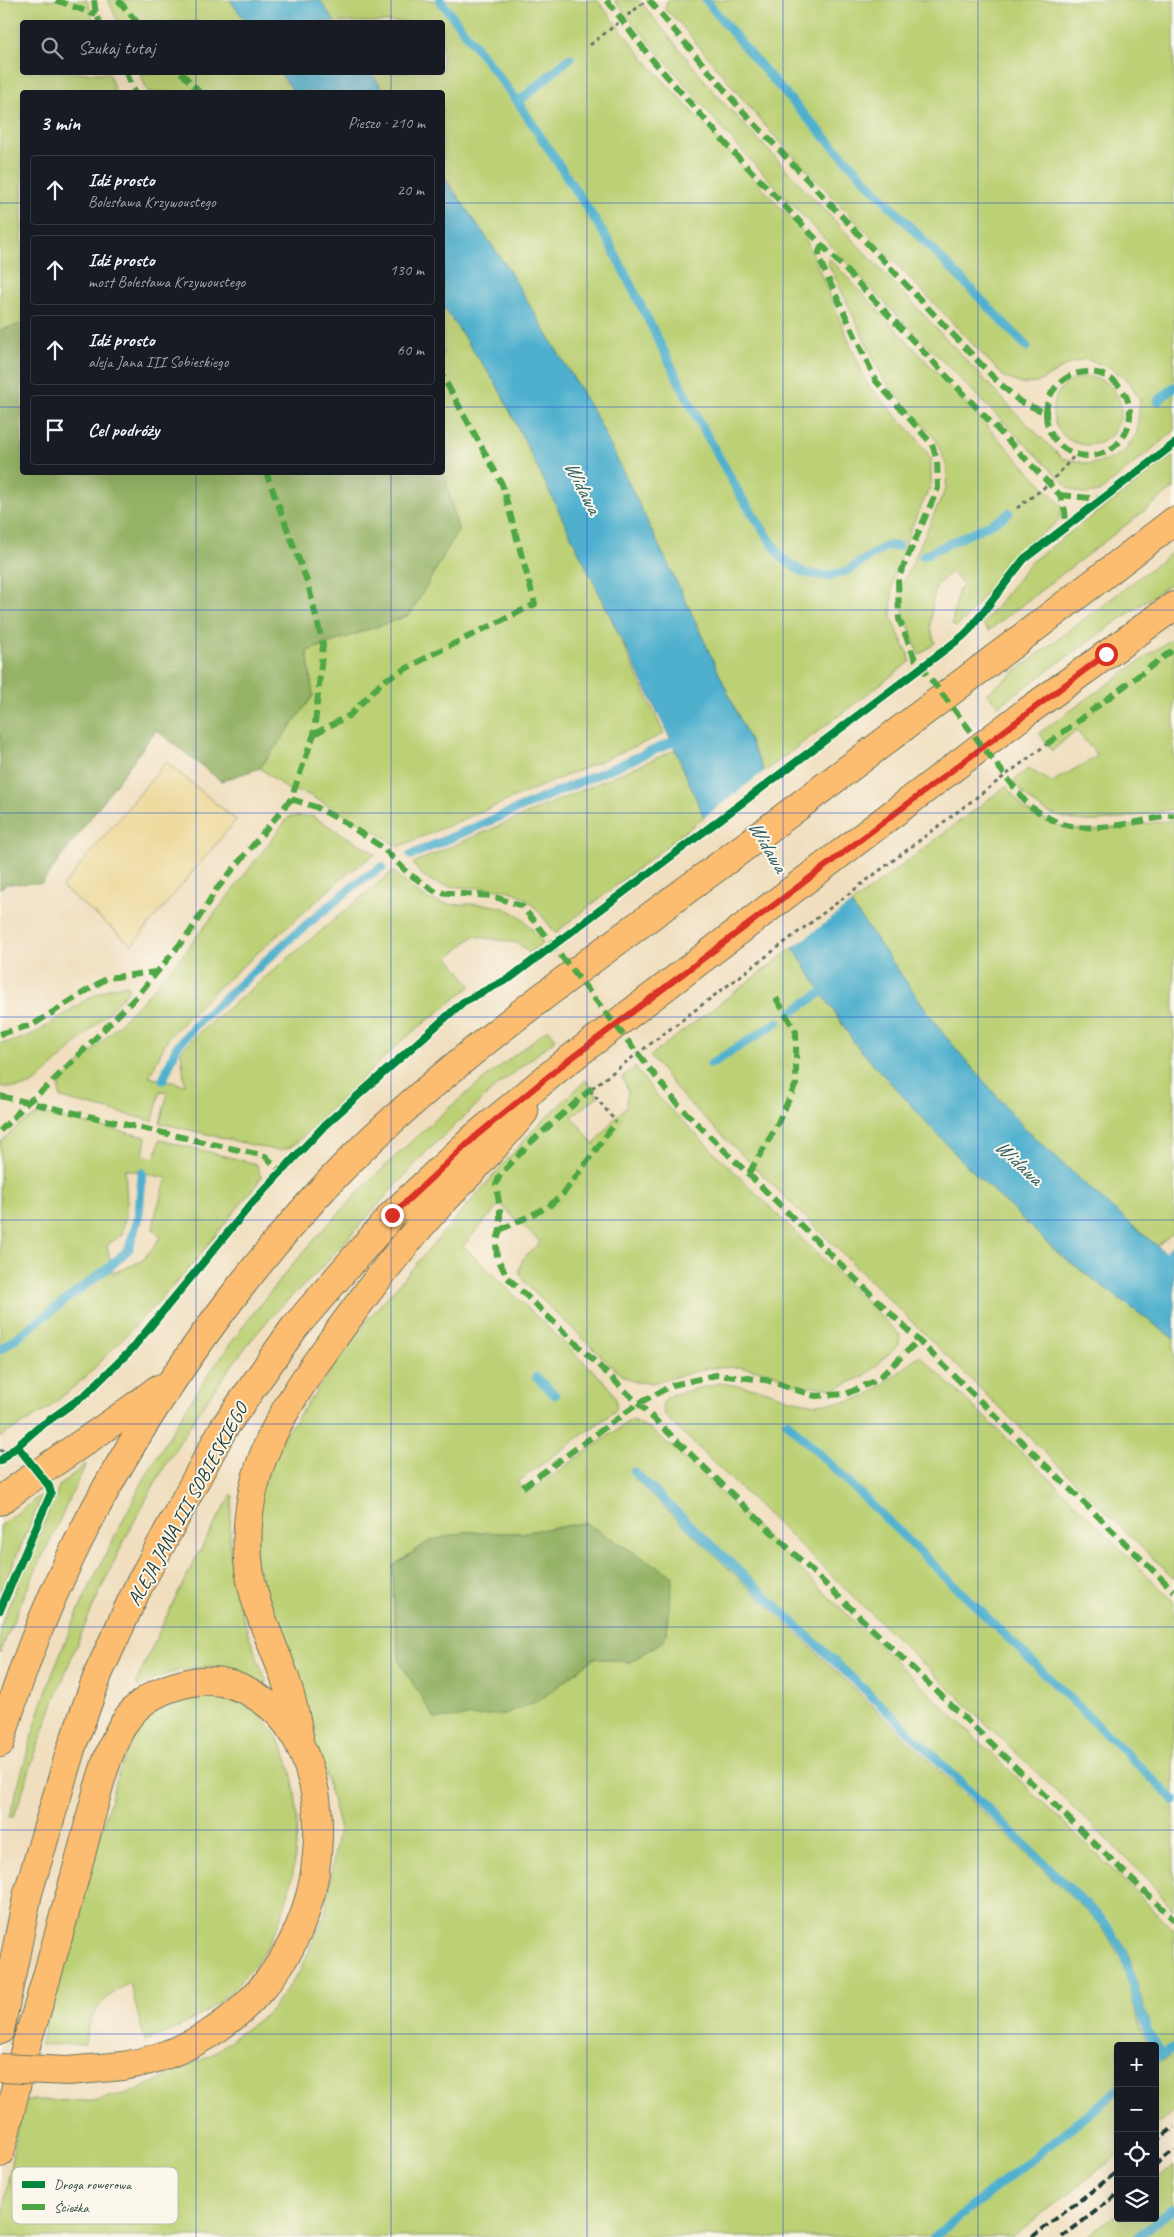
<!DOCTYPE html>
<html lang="pl">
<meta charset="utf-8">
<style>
body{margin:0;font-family:Caveat,sans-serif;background:#242831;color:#f1f3f6}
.controls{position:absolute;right:15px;bottom:15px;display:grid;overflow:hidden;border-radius:5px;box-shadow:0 5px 20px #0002}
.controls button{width:45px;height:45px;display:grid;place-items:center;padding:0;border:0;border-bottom:1px solid #363941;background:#171b24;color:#f1f3f6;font:25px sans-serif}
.stop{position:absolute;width:15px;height:15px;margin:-11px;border:4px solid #d93025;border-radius:50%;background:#fff}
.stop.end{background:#d93025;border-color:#fff;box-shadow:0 1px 5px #0008}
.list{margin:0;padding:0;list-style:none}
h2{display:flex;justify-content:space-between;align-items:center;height:65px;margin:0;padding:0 20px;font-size:21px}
h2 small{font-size:16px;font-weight:400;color:#9ea1a6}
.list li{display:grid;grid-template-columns:32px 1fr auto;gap:15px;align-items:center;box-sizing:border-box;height:70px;margin:0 10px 10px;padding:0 10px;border:1px solid #363941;border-radius:5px}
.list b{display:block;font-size:19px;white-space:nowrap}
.list p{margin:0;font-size:16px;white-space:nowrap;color:#9ea1a6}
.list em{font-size:16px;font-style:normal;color:#9ea1a6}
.icon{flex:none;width:28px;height:28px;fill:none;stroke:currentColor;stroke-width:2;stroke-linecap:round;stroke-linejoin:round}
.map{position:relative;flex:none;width:1174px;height:2237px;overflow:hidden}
.search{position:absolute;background:#171b24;box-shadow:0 5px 20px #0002;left:20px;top:20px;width:425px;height:55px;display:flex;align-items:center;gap:12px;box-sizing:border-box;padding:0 18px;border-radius:5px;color:#9ea1a6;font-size:19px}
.panel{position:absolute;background:#171b24;box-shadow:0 5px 20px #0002;left:20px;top:90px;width:425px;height:385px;border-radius:5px}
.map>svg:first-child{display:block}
.green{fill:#bcd074;stroke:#6e8654;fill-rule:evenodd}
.forest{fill:#95b266;stroke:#5a784d}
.sand{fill:#eeda9e;stroke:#868c69}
.water{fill:#50b0ce;stroke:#387681}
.pier{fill:#f0debe}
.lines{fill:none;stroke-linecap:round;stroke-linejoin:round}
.stream{stroke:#50b0ce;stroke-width:9}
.major-casing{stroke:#687564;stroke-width:30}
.path{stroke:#687564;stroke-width:3;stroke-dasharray:4 4;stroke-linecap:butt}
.major{stroke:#fcbd6f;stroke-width:28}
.rail{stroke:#1f3d34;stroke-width:4;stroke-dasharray:8 4;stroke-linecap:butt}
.major-bridge-casing{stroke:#687564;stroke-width:30;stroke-linecap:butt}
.major-bridge{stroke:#fcbd6f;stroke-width:28}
.quiet{stroke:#4fa644;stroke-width:6;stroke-dasharray:12 6;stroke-linecap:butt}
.cycleway-casing{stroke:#fbf7ec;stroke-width:11}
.cycleway{stroke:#00873e;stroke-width:8}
.route{stroke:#d93025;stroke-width:6}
.grid{fill:none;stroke:#1d4ed8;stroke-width:1;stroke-opacity:0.55}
.labels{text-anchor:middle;stroke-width:4;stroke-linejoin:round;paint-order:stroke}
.street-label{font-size:20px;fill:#1f3d34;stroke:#fbf7ec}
.water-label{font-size:21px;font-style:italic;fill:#2e6062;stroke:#fbf7ec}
.key{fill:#fbf7ec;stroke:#b9bfb5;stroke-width:1}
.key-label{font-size:14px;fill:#1f3d34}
</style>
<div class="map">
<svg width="1174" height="2237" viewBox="0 0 1174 2237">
<rect width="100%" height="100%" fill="#fbf7ec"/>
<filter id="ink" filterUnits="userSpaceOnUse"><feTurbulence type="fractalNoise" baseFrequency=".02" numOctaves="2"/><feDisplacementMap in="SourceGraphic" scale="10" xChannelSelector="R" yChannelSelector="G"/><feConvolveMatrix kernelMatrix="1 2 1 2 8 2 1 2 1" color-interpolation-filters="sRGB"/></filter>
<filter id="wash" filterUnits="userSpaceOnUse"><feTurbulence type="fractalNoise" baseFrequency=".0096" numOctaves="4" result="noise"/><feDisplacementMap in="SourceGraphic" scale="20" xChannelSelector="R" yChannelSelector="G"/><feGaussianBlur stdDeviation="1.12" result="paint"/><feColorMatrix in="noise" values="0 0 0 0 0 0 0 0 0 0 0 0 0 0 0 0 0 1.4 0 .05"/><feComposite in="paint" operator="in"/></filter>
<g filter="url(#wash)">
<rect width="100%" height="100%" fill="#f0debe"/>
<!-- green -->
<path class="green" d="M0,0h87l7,22h-72v50l87,1 6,19h-93v232l-22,6z
M108,0h122l16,22h-128z
M320,0h277l53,66 153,166 64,152 47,51 17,23v27l-20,43 -18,50 -2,39 20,44 -147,111 -73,-160 -94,-194 -92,-154 -62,-89 -1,-83h-57l-14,-19 71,-1v-50h-107z
M614,0h25l80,98 298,316 45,44 27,6 18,-3 17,-9 13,-19 3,-33 -11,-19 -18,-13 -26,-9 -16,5 -32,19 -16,1 -17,-7 -237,-249 -90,-108 -12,-10 2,-10h507v431l-75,61 -13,2 -16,-5 -194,-195 -145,-155z
M140,73h140l14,19h-146z
M829,258l233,248 -3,15 -39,29 -55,69 -9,8 -4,-3 6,-33 6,-5 -13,-14 -15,14 -3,13 -3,28 5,16 -16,12 -19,-54 1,-13 45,-100 1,-21 -11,-27 -52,-60 -57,-119z
M443,306l55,81 100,203 66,144 -266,113 -23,-16 -68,-37 -20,-5 -27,-21 53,-72 -6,-45 103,-36 48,-85 -15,-61z
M1053 411a34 34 0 1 1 68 0a34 34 0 1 1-68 0Z
M1174,455v33l-186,143 -5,-7 48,-62z
M1174,551v30l-176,125 -11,-13z
M1174,637v172c-46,7 -103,27 -143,-8 -6,-5 -12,-13 -18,-20l15,-12 24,13 46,-26 -22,-26 -24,21 -13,-18z
M675,750l29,67 -149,116c-10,-13 -19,-28 -33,-37 -33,-19 -88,7 -109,-33z
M1006,786l19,24 29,14 20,5 18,2 82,-11v412l-17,14 -49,-41 -83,-76 -80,-93 -94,-132z
M312,816l64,38 -27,18 -139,123 -42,43 -19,39 36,8 -4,-34 16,-17 196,-163c13,12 24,25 41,30 11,4 22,4 34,3 41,0 51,7 75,39l-14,10 -11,-10 -44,-7 -25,21 22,29 -72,57 -102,99c-9,8 -16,9 -28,7l-109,-26 8,-31 -8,-1 -7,30 -92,-23 -2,-10 2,-5 84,-85 37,-42 107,-139z
M793,948l62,96 108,118 96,92 115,85v240l-490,-481 -34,-42z
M127,985l2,5 -23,25 -69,66c-13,8 -22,8 -37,5v-43c48,-2 81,-55 127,-58z
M548,1029l8,10 -59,47 -70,65 -116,128c-39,32 -68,70 -97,111 -88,125 -149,270 -196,415l-5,12h-4c12,-40 22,-82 36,-122 18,-54 43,-106 69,-157 12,-23 23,-47 36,-69 66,-118 153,-226 251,-318 46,-44 97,-83 147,-122z
M635,1067l23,30 242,238 -1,9 -33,31 -30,14 -42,-5 -21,-11 -33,-6 -32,1 -55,15 -18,-1 -14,-7 -95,-91 -7,-13 4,-12 17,-17 -40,-38 -37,42 145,139c5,9 12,16 6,27l-97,70 9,12 105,-74c14,3 31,20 44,29l461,443 38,39v181l-19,14v-68l3,5 11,-6 -18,-26 -24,-82 -23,-33 -466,-445 -5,6 467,447 21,34 19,70 9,18h-31v109l-106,82h-1012v-10l20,-116 4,-11 68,1 44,-10 75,-36 60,-45 29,-39 25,-57 14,-88 -12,-46 -73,-224 2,-53 23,-60 90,-125 164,-188 53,-50 12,16 -26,20 22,29 18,-24 14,-14 2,-16 -6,-14zM585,1523l88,53 -43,86 -36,-4 -54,42 -36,14 -104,-51 -6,-50 -1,-47 36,-25 36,-9 55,1z
M37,1115h11l98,22 -3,18 12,3 5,-18 93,23 4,2 4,12 -6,9 -68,85 -100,105 -41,34 -46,27v-294l19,-18zM125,1169l42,9 -11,34 -3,18 8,7 -19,24 -29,12 -6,-28 15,-10 5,-31z
M919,1355l157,149 98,98v309l-28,-34 -481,-461 -3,-9 2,-6 7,-6 49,-12 41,6 29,10 25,5 28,-2 22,-5 31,-22z
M86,1464l-64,136 -22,53v-27l60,-141z
M232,1494l1,2c-11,72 8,121 34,187l-4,1c-47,-26 -80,-19 -126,3v-7c29,-64 59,-126 95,-186z
M40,1496l1,2 -3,8 -38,88v-68z
M197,1694c123,-4 115,181 69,254 -29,47 -69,75 -121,93l-15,-58c-26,12 -42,32 -45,61l-45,1 77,-268c21,-53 22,-66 80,-83z
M1174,2166v71h-89l33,-24v5h37v-37z"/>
<!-- forest -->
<path class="forest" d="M22,324v148h420l1,-3 15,61 -48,85 -103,36 6,45 -53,72 -39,13 -65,-51 -114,153 -36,1 -6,5v-559z
M585,1523l88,53 -8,64 -35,22 -36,-4 -54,42 -36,14 -69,5 -35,-56 -6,-50 -1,-47 36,-25 36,-9 55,1z"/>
<!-- sand -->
<path class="sand" d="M166,762l70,58 -104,125 -70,-58z"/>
<!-- water -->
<path class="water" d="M230,0h90l15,22h-89z
M280,73h91l14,19h-91z
M442,175l63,89 92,154 94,194 73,160 31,54 150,210 80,93 83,76 66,55v79l-115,-85 -96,-92 -108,-118 -56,-87 -95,-140 -32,-75 -174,-355 -55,-81z"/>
<!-- pier -->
<path class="pier" d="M766,770l32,55 55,77 -62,47 -89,-130z"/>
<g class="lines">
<!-- stream -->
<path class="stream" d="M440,0l78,102 90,138 91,181 41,74 42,63 22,15 22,3 21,-5 39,-25h12
M706,0c98,123 212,233 321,347
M518,102l52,-44
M1158,401l16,-14
M923,556l78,-37 8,-6
M411,855l271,-117
M792,1012l39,-26
M711,1064l67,-42
M163,1080l13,-32 19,-23 97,-88 66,-55 24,-15
M1161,1264l13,-15
M0,1350l108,-82 21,-19 10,-35 3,-41
M536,1377l19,18
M787,1422l387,378
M634,1472l269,254 202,197 18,28 18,63 8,20 13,20
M1155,2060l17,-12
M934,2237l184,-147
M1137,2237l37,-29"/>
</g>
</g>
<g filter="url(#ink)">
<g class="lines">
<defs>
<path id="major" d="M0,1501c51,-39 107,-72 158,-112
M299,1736c-3,-20 -8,-39 -14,-58 -14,-39 -34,-77 -37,-119 -6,-86 32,-146 80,-213 33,-46 67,-92 105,-134 31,-33 63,-65 91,-100
M0,1743c46,-165 133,-317 237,-452 42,-54 88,-108 138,-155 111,-103 235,-189 356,-279 148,-111 296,-222 443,-336
M0,2030l28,-137 43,-144 28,-77 39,-85 85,-158 71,-101 98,-113 84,-79 85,-70 463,-352 150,-108
M0,2153c10,-37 17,-74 27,-111 3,-11 7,-21 10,-32 15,-50 29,-101 43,-152 11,-40 23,-101 44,-135 15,-24 42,-36 68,-41 25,-4 47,2 67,16 32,20 45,50 54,85 6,24 6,47 4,71 -8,108 -88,195 -194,212"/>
</defs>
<!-- major casing -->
<use href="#major" class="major-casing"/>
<!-- path -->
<path class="path" d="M590,45l57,-45
M1017,508l32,-24 26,-29
M592,1088l455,-344
M590,1090l26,32
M0,1451l17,-5"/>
<!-- major -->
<use href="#major" class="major"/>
<!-- rail -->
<path class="rail" d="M1155,2142l19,-15
M1155,2165l19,-15
M1032,2237l86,-66
M1062,2237l56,-43"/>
<defs>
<path id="major-bridge" d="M0,2068l68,3 55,-5"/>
</defs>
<!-- major-bridge casing -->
<use href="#major-bridge" class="major-bridge-casing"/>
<!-- major-bridge -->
<use href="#major-bridge" class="major-bridge"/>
<!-- quiet -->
<path class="quiet" d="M56,0l40,15
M94,0l2,15 4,7
M118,0l19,22
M607,0l43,57 86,98 324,340 5,16 1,14
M649,0l89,106 255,271 26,24 27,12
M126,72l9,20
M181,72l18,20
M822,245l-3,7 1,9 56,120 56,63 5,16 1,28 -40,91 1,40 16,40 113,146c11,7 22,15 34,19 32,10 80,-4 112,-9
M1046 414a42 42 0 1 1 84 0a42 42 0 1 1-84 0Z
M1060,495l41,4
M314,734l36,-19 33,-34 50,-27 102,-50 -33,-120 -60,-109
M1047,744l127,-95
M291,799l25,8 26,14 40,26 27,27 27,18 56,4 30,10 157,200 495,485
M0,1034l34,-10 73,-46 49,-6
M592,1088l-62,55 -30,32 -4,10 4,23v22l-4,14 1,13 10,20 667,643
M0,1096l265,60 16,15
M0,1131l27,-28 21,-17 91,-92 51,-62 26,-42 75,-91 23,-65 9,-89 -15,-61 -42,-112
M749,1173l25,-42 22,-47v-52l-20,-34
M500,1230l48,-23 16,-14 52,-71
M523,1487l116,-84 34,-18 43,-10 50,5 49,16 31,-2 31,-14 42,-40"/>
<defs>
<path id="cycleway" d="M0,1461l38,-33 48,-34 45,-44 122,-148 72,-77 138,-123 47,-24 453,-342 7,-7 54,-70 150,-115
M0,1610l51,-117 -2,-7 -32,-40"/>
</defs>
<!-- cycleway casing -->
<use href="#cycleway" class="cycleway-casing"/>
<!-- cycleway -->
<use href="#cycleway" class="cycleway"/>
</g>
</g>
<g class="lines" filter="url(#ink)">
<!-- route -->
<path class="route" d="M392,1215l84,-79 85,-70 545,-412"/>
</g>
<!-- grid -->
<path class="grid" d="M196,0v22M391,0v22M587,0v2237M783,0v2237M978,0v2237M196,72v20M391,72v20M0,203h22M442,203h732M0,407h22M442,407h732M196,472v1765M391,472v1765M0,610h1174M0,813h1174M0,1017h1174M0,1220h1174M0,1424h1174M0,1627h1174M0,1830h1174M0,2034h1174"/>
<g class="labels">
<!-- street labels -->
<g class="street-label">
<text transform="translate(187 1504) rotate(-61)" y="7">ALEJA JANA III SOBIESKIEGO</text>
</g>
<!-- water labels -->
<g class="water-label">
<text transform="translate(583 487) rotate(63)" y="7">Widawa</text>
<text transform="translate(768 846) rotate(59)" y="7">Widawa</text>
<text transform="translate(1019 1162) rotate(43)" y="7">Widawa</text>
</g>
</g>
<!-- legend -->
<rect x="12" y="2167" width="166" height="57" rx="8" class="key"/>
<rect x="22" y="2181" width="23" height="7" fill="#00873e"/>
<rect x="22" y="2204" width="23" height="6" fill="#4fa644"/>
<g class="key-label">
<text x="54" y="2189">Droga rowerowa</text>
<text x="54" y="2212">Ścieżka</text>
</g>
</svg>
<div class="controls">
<button>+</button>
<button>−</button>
<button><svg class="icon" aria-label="locate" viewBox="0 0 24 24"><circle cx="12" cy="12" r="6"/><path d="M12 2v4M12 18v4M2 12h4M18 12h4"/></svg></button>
<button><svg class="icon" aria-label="layers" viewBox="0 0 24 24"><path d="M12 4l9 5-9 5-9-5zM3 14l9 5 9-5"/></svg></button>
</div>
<div class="stop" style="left:1106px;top:654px"></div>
<div class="stop end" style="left:392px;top:1215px"></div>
<div class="search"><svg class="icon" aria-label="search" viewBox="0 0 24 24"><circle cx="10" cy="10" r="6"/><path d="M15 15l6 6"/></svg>Szukaj tutaj</div>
<section class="panel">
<h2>3 min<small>Pieszo · 210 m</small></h2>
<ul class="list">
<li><svg class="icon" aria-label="ahead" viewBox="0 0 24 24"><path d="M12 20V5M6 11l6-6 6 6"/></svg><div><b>Idź prosto</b><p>Bolesława Krzywoustego</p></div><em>20 m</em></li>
<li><svg class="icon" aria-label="ahead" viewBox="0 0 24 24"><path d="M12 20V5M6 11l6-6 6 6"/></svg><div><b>Idź prosto</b><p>most Bolesława Krzywoustego</p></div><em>130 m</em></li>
<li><svg class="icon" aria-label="ahead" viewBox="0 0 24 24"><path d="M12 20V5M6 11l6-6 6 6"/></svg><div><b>Idź prosto</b><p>aleja Jana III Sobieskiego</p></div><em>60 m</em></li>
<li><svg class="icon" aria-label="arrive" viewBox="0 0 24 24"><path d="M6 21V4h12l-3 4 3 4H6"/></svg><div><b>Cel podróży</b></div></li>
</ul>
</section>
</div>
